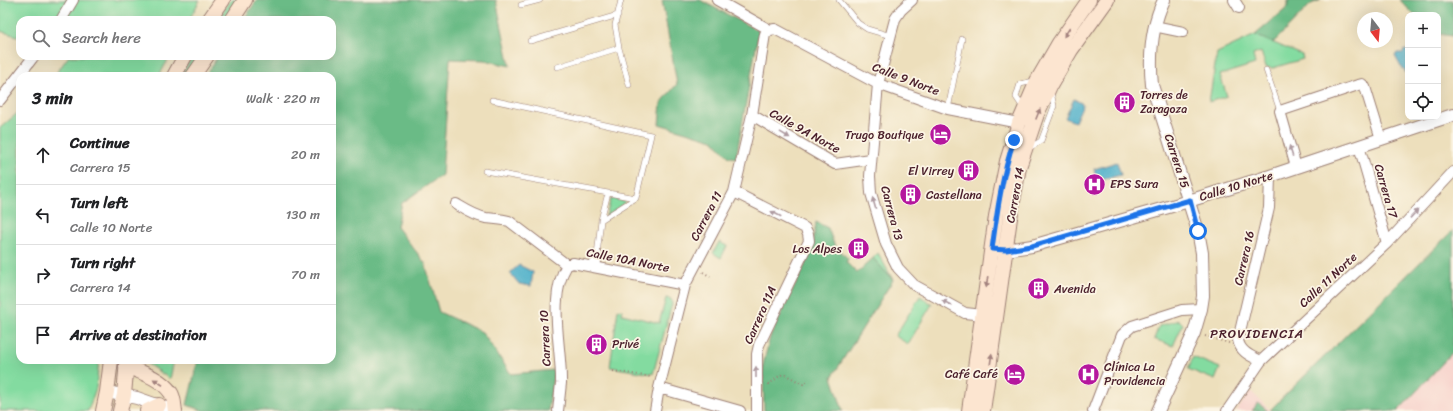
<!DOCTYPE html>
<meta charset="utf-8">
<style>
body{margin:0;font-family:Sriracha,sans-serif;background:#f6f6f6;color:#202124}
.controls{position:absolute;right:12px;top:12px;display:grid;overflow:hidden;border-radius:8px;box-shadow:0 4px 16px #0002}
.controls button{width:36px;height:36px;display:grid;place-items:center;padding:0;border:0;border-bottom:1px solid #e0e0e0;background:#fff;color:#202124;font:20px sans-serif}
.compass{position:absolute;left:1357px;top:12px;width:36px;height:36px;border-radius:50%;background:#fff;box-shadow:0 4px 16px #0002;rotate:164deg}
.stop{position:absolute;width:12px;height:12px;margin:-9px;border:3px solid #1a73e8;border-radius:50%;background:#fff}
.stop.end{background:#1a73e8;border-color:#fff;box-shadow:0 1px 4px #0008}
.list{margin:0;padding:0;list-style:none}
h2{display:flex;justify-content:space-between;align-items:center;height:52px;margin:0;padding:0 16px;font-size:17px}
h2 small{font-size:13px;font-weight:400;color:#757577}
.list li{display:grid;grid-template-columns:26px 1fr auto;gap:12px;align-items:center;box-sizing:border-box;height:60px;padding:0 16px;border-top:1px solid #e0e0e0}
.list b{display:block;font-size:15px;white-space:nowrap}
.list p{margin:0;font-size:13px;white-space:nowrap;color:#757577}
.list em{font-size:13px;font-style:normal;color:#757577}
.icon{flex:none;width:22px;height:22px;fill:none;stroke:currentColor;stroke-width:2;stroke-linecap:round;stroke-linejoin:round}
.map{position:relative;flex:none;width:1453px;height:411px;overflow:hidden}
.search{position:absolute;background:#fff;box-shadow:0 4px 16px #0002;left:16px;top:16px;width:320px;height:44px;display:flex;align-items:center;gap:10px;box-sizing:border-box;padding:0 14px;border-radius:12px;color:#757577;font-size:15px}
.panel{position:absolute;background:#fff;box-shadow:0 4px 16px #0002;left:16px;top:72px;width:320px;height:292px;border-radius:12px}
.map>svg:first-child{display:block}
.built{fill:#f7d0ca}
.green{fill:#83dba0;stroke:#667d66}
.forest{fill:#6abb86;stroke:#5a6d58}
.water{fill:#49aec9;stroke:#4a667a}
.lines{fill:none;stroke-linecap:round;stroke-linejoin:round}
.service-casing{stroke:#9c7f74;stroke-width:6}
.minor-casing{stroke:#9c7f74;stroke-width:12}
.tertiary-casing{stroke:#9c7f74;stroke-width:14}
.secondary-casing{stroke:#9c7f74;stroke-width:16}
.path{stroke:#9c7f74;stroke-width:2;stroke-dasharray:1 3;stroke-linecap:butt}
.service{stroke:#fff;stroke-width:5}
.minor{stroke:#fff;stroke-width:10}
.tertiary{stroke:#fff;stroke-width:12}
.secondary{stroke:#fce5d0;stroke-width:14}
.oneway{fill:#a3827e}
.oneway2{fill:#ae9aa0}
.route{stroke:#1a73e8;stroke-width:5}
.labels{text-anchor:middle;stroke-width:3.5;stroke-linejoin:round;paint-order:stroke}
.street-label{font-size:12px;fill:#4a1f2b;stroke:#fcf5e5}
.poi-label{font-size:12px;fill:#4a1f2b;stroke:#fcf5e5;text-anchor:start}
.neighbourhood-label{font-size:13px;letter-spacing:1px;fill:#4a1f2b;stroke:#fcf5e5}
</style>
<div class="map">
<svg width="1453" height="411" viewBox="0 0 1453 411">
<rect width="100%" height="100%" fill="#fcf5e5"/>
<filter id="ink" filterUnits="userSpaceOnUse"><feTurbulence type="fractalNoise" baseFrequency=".025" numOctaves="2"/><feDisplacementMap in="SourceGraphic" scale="8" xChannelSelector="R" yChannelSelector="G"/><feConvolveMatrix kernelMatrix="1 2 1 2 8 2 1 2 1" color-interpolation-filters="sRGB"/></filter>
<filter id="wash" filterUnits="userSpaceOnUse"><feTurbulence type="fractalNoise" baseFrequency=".012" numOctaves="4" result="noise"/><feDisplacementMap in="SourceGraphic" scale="16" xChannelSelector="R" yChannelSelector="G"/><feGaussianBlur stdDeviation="0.9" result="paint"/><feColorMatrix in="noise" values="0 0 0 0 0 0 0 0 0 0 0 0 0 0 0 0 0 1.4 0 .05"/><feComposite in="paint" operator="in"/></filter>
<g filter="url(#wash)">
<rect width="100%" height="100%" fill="#eddfbc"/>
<!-- built -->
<path class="built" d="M1453,352v59h-55z
M1251,391l19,19 8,1h-42z"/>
<!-- green -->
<path class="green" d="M0,0h200l-11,20h-169v17l-20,-6z
M231,0h10l-15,20h-9z
M1255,35l47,20 1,4 -30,9 -7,-1 -5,-15 -8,3 2,9 -35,11 7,21 -18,6 8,-49z
M69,56h101l-11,20h-105z
M193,56h9l-13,20h-9z
M20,111v249h79l-3,28 -8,23h-88v-283z
M611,198l14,4 -19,15z
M719,242l8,4 -6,12 -8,-5z
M878,253l15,27 -20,-22z
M920,296l12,8 -24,40 -13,-8z
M666,298l5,1 1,5 -19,70 -43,-7 8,-58 4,1v4l37,9z
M1179,320l4,4 -10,22 -19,-7 5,-13z
M1193,357l27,11 -5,12 -27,-11z
M142,360h32l-4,19z"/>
<!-- forest -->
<path class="forest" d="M257,0h239l14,66 -26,-6 -34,-1 -8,116 -40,28 -5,24 28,36 14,49 43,20 29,42 43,-4 -6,41h-344l-17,-6 11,-45h134v-284h-127l13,-20h114v-36h-89z
M662,0h38l59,31 -23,127 -7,-1 -16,-17 -54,-16 2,-21 16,-19z
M1288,0h33l-10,4 -38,39 -18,-8 33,-28z
M1400,0h53v36l-15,-2v-19h-24z
M816,222l12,6 6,16 14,15 -2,3 11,11 16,-15 20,22 -61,97 11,34h-79l-1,-46 7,-28 36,-74 7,-20z
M1453,230v122l-55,59h-120l-8,-1z
M1258,403l10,8h-16z"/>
<!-- water -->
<path class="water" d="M1405,50h3l-1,24 -2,-2v-2l-4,-3 -6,-11 2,-3h5z
M1074,99l9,5 -8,18 -10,-4z
M1117,162l4,13 -24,6 -3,-12z
M519,265l14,7 -2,14 -12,-2 -9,-11z"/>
</g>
<g filter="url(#ink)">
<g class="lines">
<defs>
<path id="service" d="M621,0l-6,25 4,23 10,37
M839,0l19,23 9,6 24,7
M521,5l19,-5
M530,41l88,-26
M557,67l62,-19
M1266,70l14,41
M492,100l159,35 -15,63 -35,22
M948,109l14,-70
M1024,109l-8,-12 4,-13 14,-3
M1029,148l12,-7 13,-35 -3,-14
M485,171l151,27
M597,255l4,-35 7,-27"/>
<path id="minor" d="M717,0l53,30
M912,0l-11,10 -6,9 -17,65 -8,92 1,17 15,51 12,24 16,17 51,28 18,2
M1234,0l5,8
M61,20l12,-20
M1154,26l29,6
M770,30l5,-1 103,55 70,25 71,14
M0,100l34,-44
M752,115l83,49 35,-5
M1359,146l28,97
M1296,167l-16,-56 78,-26 4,-1 3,3 16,52
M734,192l71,36 3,6 1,7 -50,104 -2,9v57
M456,204c10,6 19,12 30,14 8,1 15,1 23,3l58,44
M567,265l6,-2 112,22
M595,267l2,-12
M1261,361c-10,-5 -21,-9 -23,-21l31,-132 1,-32
M659,388l81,23
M558,411c1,-9 2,-18 3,-28 1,-35 -14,-86 6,-118
M655,411l4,-23 26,-103 49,-93 18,-77 13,-81 5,-4
M1093,411l29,-76 10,-9 50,-16 19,-1
M1227,411l34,-50 126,-118 66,-71"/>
<path id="tertiary" d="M997,250h9l26,-4 140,-40 98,-30 183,-61
M107,392l30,6 37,13
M1158,411l36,-78 7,-24 2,-13 -1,-43 -4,-22 -46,-146c-3,-30 -1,-58 12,-85"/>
<path id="secondary" d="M209,20l14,-20
M232,20l13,-20
M174,76l11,-20
M193,76l14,-20
M126,366c15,6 36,13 45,27 3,4 3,13 4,18
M103,411l4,-19 4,-32
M120,411l4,-16 3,-35
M147,411l12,-6
M969,411l27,-195 11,-55 12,-38 18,-42 22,-38 30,-43
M983,411l27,-193 9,-51 18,-53 13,-28 21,-36 36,-50"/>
</defs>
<!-- service casing -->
<use href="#service" class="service-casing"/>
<!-- minor casing -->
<use href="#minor" class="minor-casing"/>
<!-- tertiary casing -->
<use href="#tertiary" class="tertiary-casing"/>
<!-- secondary casing -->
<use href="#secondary" class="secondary-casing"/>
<!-- path -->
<path class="path" d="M703,272l8,5
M1205,336l24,7
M613,371l39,6
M768,384c6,-2 9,-8 16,-10l19,10 5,-3"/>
<!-- service -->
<use href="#service" class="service"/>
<!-- minor -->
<use href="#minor" class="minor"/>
<!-- tertiary -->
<use href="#tertiary" class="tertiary"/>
<!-- secondary -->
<use href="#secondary" class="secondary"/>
</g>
<!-- one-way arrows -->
<defs><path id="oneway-solid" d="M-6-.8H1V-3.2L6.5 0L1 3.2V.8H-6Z"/></defs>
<g class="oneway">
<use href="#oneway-solid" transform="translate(1067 32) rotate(124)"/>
<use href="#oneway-solid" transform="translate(1038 114) rotate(-68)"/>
<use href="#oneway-solid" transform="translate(987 282) rotate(98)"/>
<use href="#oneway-solid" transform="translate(991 359) rotate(-82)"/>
<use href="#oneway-solid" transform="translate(158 382) rotate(-147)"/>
</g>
<g class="oneway2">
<use href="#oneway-solid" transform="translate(785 135) rotate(31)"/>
<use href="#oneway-solid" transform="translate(1291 151) rotate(-107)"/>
<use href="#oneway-solid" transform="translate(874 203) rotate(-106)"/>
<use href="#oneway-solid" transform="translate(776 214) rotate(-153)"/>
<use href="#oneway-solid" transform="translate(1414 214) rotate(-47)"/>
<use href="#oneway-solid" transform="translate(947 303) rotate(-152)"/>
<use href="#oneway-solid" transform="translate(756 372) rotate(-90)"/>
</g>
</g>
<g class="lines" filter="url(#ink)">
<!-- route -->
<path class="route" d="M1014,140c-12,35 -17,72 -22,109l14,1 26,-4 158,-46 8,31"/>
</g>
<!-- icons -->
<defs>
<symbol id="building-disc" viewBox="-11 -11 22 22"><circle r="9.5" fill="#b5179e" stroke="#fcf5e5"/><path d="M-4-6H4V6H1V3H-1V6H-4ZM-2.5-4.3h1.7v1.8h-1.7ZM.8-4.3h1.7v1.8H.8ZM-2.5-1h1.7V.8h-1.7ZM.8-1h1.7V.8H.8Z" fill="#fff"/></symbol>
<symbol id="hotel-disc" viewBox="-11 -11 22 22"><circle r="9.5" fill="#b5179e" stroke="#fcf5e5"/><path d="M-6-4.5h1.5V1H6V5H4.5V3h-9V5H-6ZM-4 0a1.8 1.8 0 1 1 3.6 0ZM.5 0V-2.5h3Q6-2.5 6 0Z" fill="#fff"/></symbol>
<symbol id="hospital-disc" viewBox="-11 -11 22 22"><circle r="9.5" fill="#b5179e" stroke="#fcf5e5"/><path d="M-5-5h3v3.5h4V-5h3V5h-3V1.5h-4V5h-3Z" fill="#fff"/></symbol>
</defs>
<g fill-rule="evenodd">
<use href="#building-disc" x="1112" y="90" width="25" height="25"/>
<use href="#hotel-disc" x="928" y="122" width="25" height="25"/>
<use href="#building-disc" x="956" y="158" width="25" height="25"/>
<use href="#hospital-disc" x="1082" y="172" width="25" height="25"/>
<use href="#building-disc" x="898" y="182" width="25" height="25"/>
<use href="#building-disc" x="846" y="236" width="25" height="25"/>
<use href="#building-disc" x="1026" y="276" width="25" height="25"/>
<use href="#building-disc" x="584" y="332" width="25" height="25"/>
<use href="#hotel-disc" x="1002" y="362" width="25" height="25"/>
<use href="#hospital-disc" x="1076" y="362" width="25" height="25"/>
</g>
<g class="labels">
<!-- street labels -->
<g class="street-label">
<text transform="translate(906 79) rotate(21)" y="4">Calle 9 Norte</text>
<text transform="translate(805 131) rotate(29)" y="4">Calle 9A Norte</text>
<text transform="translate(1177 161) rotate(72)" y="4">Carrera 15</text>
<text transform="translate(1236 186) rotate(-17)" y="4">Calle 10 Norte</text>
<text transform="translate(1386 191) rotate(74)" y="4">Carrera 17</text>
<text transform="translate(1015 195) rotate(-80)" y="4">Carrera 14</text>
<text transform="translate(892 213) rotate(75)" y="4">Carrera 13</text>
<text transform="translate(706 216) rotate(-62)" y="4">Carrera 11</text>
<text transform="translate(1244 258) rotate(-77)" y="4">Carrera 16</text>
<text transform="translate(628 260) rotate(11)" y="4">Calle 10A Norte</text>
<text transform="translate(1328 280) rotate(-43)" y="4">Calle 11 Norte</text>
<text transform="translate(760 315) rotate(-66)" y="4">Carrera 11A</text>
<text transform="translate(545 338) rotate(-93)" y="4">Carrera 10</text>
</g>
<!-- poi labels -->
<g class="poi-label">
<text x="1140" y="99">Torres de<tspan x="1140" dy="14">Zaragoza</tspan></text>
<text x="924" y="139" text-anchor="end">Trugo Boutique</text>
<text x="954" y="175" text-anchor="end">El Virrey</text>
<text x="1110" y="188">EPS Sura</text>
<text x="926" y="199">Castellana</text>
<text x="842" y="253" text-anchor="end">Los Alpes</text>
<text x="1054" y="293">Avenida</text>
<text x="612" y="348">Privé</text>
<text x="1104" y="371">Clínica La<tspan x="1104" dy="14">Providencia</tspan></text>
<text x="998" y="378" text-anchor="end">Café Café</text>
</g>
<!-- neighbourhood labels -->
<g class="neighbourhood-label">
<text x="1257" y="338">PROVIDENCIA</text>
</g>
</g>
</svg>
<div class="controls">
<button>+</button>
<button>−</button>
<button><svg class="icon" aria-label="locate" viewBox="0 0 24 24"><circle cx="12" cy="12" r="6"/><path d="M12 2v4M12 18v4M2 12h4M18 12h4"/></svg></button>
</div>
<svg class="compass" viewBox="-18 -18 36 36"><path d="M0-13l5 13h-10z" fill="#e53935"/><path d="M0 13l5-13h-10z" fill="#757577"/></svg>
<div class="stop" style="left:1198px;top:231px"></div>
<div class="stop end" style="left:1014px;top:140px"></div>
<div class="search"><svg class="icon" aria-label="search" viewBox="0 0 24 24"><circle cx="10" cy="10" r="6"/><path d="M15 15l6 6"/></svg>Search here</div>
<section class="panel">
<h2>3 min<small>Walk · 220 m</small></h2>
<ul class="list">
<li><svg class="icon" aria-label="ahead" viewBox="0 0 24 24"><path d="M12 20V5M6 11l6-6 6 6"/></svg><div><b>Continue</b><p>Carrera 15</p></div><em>20 m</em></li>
<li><svg class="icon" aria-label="left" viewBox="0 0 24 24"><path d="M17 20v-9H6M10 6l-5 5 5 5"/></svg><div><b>Turn left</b><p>Calle 10 Norte</p></div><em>130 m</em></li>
<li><svg class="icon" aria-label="right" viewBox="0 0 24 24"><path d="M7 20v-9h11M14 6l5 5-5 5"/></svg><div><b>Turn right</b><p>Carrera 14</p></div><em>70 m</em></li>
<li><svg class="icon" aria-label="arrive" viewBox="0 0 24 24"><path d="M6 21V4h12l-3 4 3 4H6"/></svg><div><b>Arrive at destination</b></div></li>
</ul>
</section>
</div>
